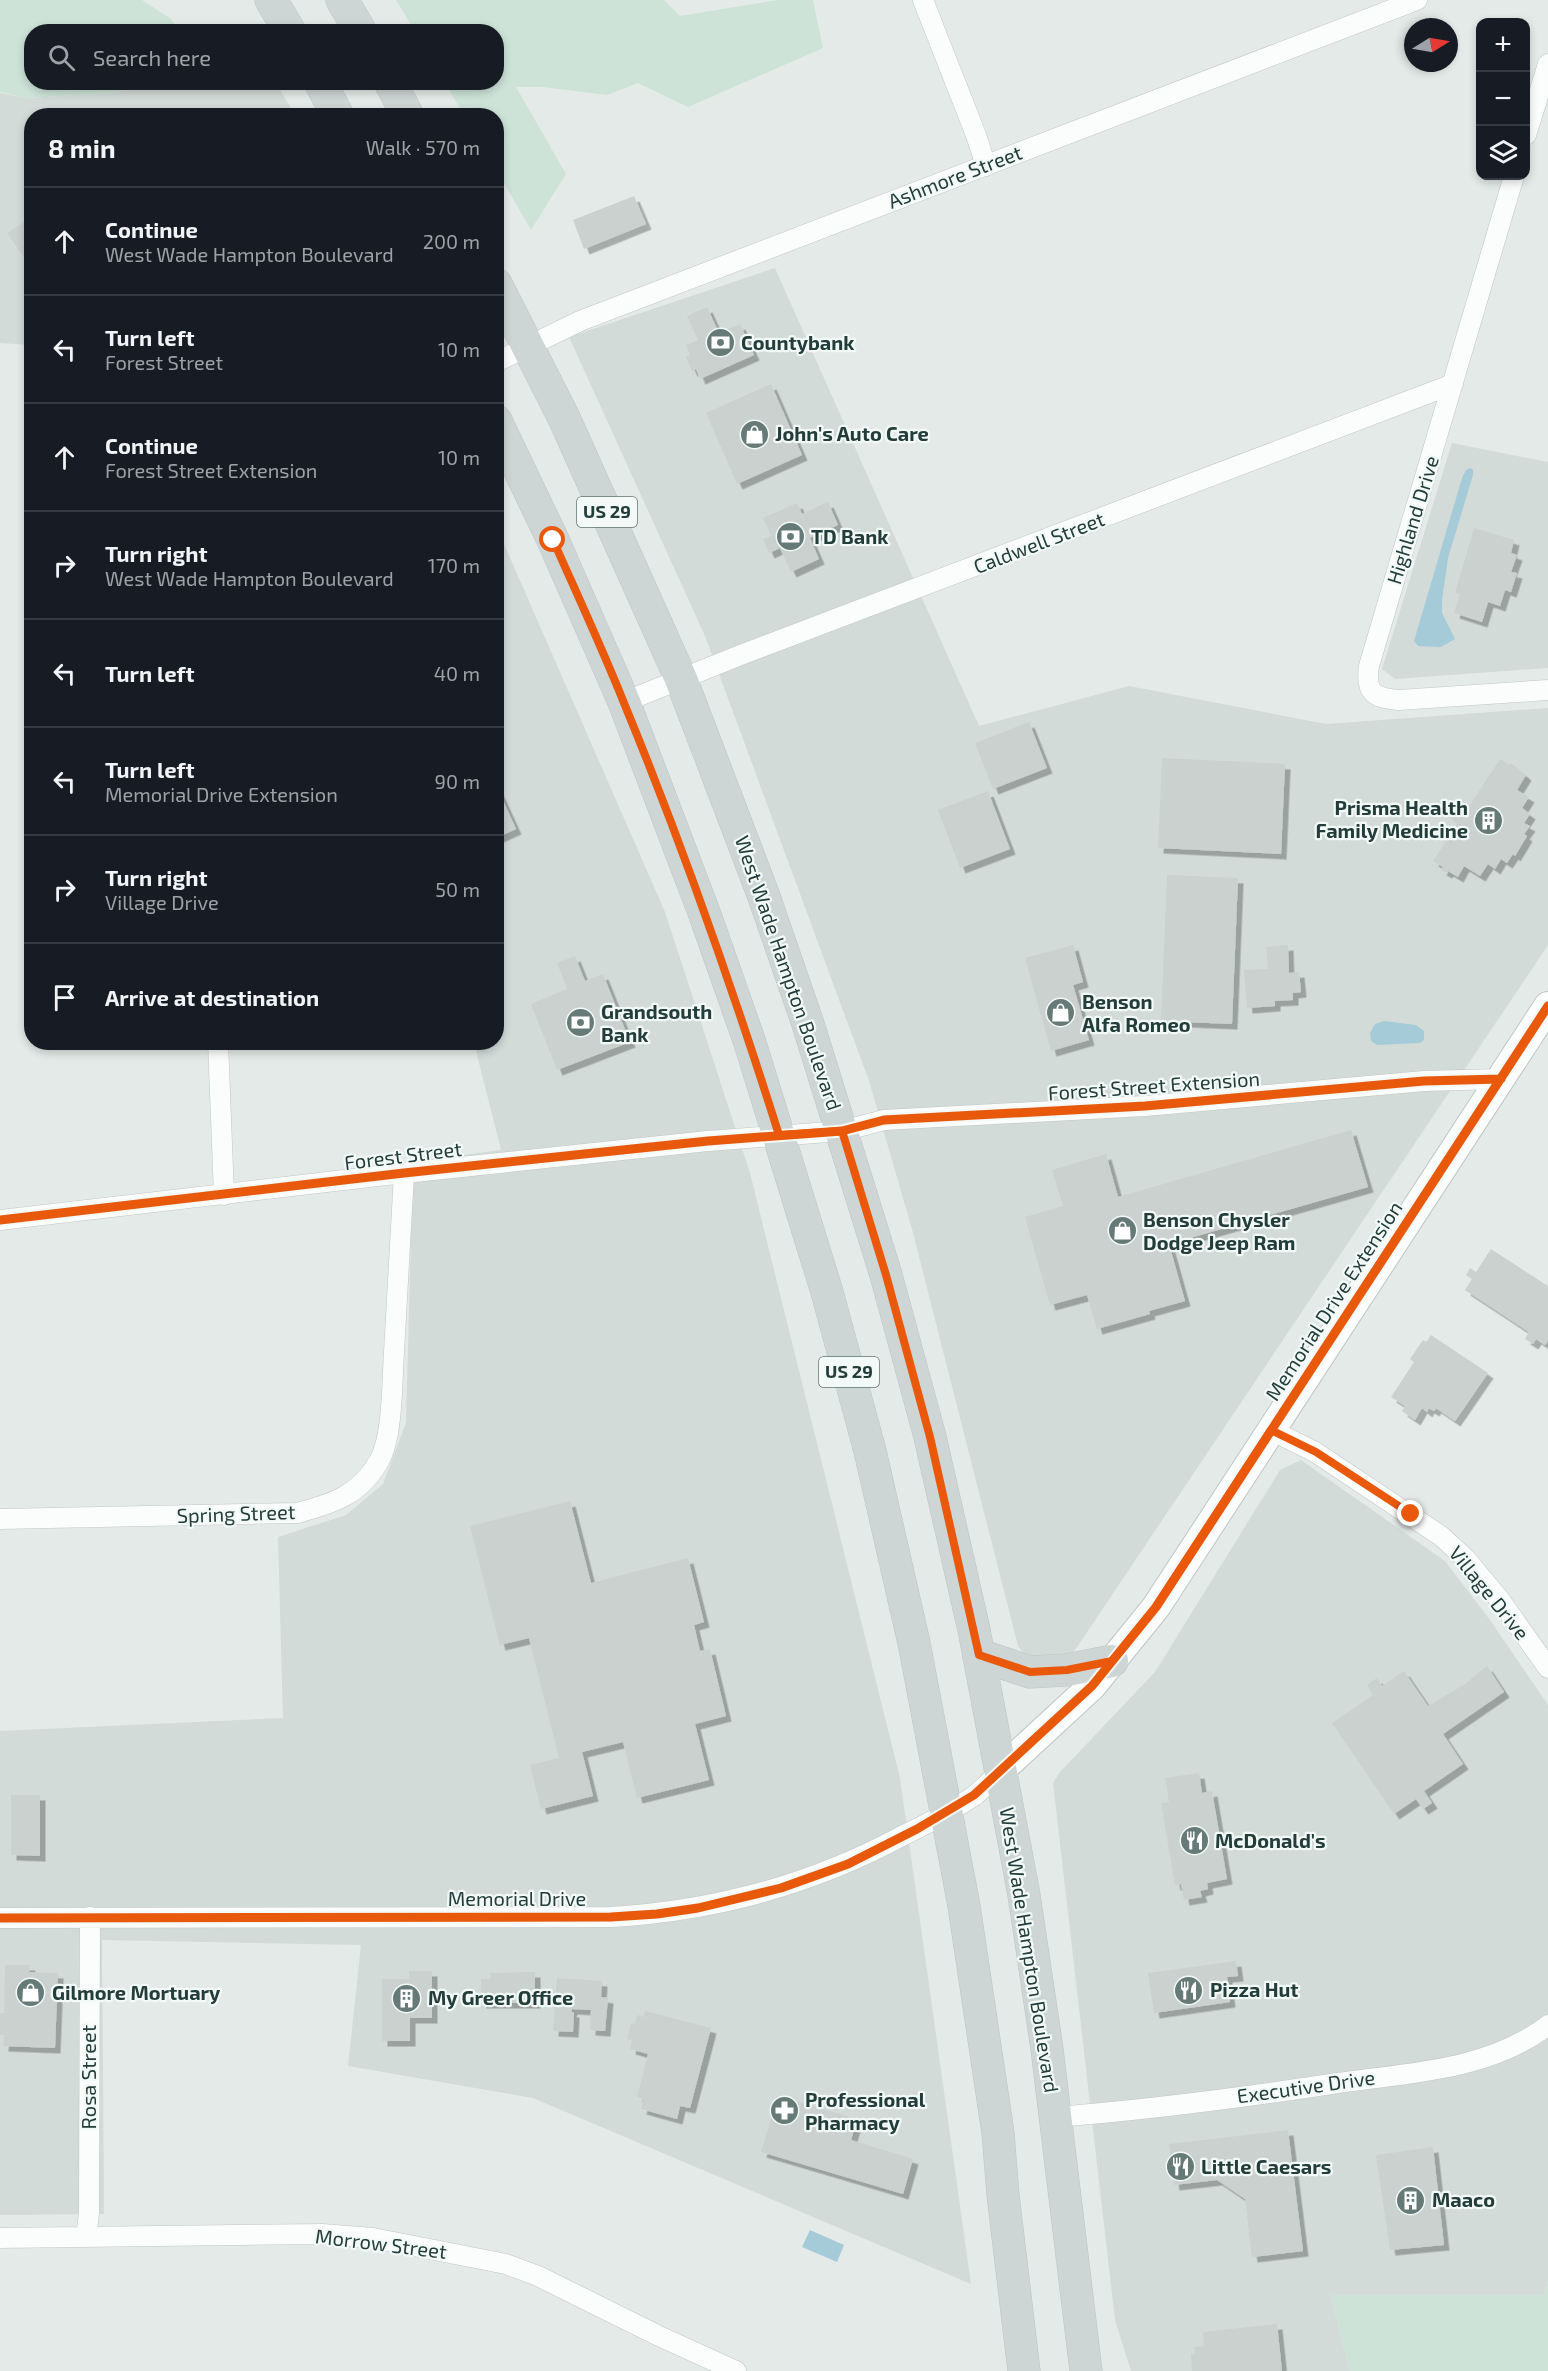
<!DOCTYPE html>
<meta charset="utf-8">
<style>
body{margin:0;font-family:"Exo 2",sans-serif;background:#20242c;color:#f1f3f6}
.controls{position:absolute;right:18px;top:18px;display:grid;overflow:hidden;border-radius:12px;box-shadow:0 3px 9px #0003}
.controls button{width:54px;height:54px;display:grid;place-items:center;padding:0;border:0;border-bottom:2px solid #363941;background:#171b24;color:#f1f3f6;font:30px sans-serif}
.compass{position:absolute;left:1404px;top:18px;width:54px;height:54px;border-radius:50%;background:#171b24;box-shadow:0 3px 9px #0003;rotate:79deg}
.stop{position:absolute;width:18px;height:18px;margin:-14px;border:4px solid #ea580c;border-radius:50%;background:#fff}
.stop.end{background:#ea580c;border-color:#fff;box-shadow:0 2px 6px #0008}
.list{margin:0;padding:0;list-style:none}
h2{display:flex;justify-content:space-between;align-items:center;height:78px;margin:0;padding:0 24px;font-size:26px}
h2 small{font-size:20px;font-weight:400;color:#9ea1a6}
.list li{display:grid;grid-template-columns:39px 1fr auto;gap:18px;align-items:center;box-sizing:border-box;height:108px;padding:0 24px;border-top:2px solid #363941}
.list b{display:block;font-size:22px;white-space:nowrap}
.list p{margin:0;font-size:20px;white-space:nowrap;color:#9ea1a6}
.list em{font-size:20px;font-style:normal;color:#9ea1a6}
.icon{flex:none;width:33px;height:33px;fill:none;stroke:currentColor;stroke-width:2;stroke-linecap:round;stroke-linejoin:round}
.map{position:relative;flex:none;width:1548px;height:2371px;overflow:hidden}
.search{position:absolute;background:#171b24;box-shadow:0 3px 9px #0003;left:24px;top:24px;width:480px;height:66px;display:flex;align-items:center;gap:15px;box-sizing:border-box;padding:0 21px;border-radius:24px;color:#9ea1a6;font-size:22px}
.panel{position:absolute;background:#171b24;box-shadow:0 3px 9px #0003;left:24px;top:108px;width:480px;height:942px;border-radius:24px}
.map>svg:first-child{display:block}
.built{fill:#d2dbd8}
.green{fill:#cde3d7}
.water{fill:#a5cad8}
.building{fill:#cbd1cf;filter:url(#shadow)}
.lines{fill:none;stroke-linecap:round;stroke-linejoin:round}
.street-casing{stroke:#c1c7c5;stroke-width:21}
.secondary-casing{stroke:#c0c7c5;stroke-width:30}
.primary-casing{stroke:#bdc6c4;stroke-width:33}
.street{stroke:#fbfcfc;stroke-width:20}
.secondary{stroke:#fbfcfc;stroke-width:28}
.primary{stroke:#cdd6d4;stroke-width:32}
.cycleway-casing{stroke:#f2f9f6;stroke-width:13}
.cycleway{stroke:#e8590c;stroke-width:9}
.route{stroke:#ea580c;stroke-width:8}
.labels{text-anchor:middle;stroke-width:4.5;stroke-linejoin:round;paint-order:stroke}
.shield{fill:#f2f9f6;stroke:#607572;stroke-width:1.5}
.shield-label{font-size:18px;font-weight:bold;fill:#223d3a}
.street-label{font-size:20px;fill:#223d3a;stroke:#f2f9f6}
.poi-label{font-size:20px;font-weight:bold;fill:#223d3a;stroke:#f2f9f6;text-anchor:start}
</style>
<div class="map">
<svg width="1548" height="2371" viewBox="0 0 1548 2371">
<defs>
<filter id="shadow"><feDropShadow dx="5.5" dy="5.5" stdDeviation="0" flood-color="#0004"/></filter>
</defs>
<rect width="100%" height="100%" fill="#e4eae8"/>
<!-- built -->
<path class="built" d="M147,83h129l19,32 -263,1 -1,229 -31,-2v-250l27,5 87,-5z
M775,268l204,458 150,-40 197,38 222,-16v237l-475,708 -45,6 -10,-13 -106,-417 -43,-148 -164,-445 -136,-299z
M1452,443l96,19v206l-153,11 -13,-10z
M497,528l168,384 85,261 150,605 71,506 -438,-186 -185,-32 13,-121 -259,-5 2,274 -104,1v-484l283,-13 -5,-181 68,-22 37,-31 23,-61 7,-261 88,-12 -27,-107 22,-1z
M1301,1460l144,101 45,59 58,85v575l-4,15h-213l19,76h-219l-16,-51 -62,-537 7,-11 95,-100 125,-202z"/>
<!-- green -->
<path class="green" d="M0,0h142l29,19 7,12 -146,1v50l115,1 -33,10 -87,5 -27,-6z
M396,0h268l16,16 98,-16h35l10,48 -135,59 -50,-24 -31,12 -64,-8h-27l50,87 -35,56 -34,-59 -1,-55 -32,-1 -19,-32 51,-1v-50l-81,-1z
M1548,2280v91h-198l-19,-76h213z"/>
<!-- water -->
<path class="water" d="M1470,468l3,2v5l-25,83 -6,42v13l13,26 -14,8 -23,-1 -4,-5 48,-163 4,-8z
M1384,1021l32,4 8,6v9l-4,3 -43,2 -6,-4 -1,-8 5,-9z
M810,2230l34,15 -7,17 -35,-15z"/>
<!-- building -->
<path class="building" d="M634,196l12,28 -62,25 -11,-29z
M32,217v52l-25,-36z
M707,307l12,26 21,-9 14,31 -54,24 -4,-10 -4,2 -6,-14 4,-2 -4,-10 12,-5 -11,-24z
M771,384l31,71 -65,29 -31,-71z
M828,502l10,23 -28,13 9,21 -28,13 -11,-24 -11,5 -6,-14 8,-3 -8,-18 34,-15 5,11z
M1474,528l40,12 -3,13 6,2 -6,17 6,1 -6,19 -6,-2 -5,16 -12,-4 -6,20 -28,-9 6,-19 -5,-1z
M1029,722l18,46 -54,21 -18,-46z
M1162,758l123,6 -4,90 -123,-6z
M1500,759l10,6 1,-2 15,12 -9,15 12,7 -7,11 8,6 -6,9 6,3 -6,8 3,2 -12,20 -2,-2 -6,9 -6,-4 -6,10 -7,-5 -8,12 -16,-10 -6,11 -10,-6 -1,2 -6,-3 2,-3 -10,-6 24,-37 -6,-6 11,-18 8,5z
M496,785l20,44 -20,9z
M988,791l22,58 -50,19 -22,-58z
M1167,875l71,3 -6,146 -71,-3z
M1073,945l10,37 -10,3 16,55 -38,11 -26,-93z
M1288,945l1,28 10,-1 2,20 -8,1v7l-18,1v5l-28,2 -3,-38 24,-1 -2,-22z
M575,956l10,25 18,-7 27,68 -73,28 -26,-66 36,-15 -10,-26z
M1351,1130l17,57 -199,57 16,57 -36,10 1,3 -53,15 -10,-34 -37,10 -25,-88 38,-11 -11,-36 54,-16 12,43z
M1491,1249l57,37v54l-3,5 -9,-6 -3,5 -8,-5 4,-7 -64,-42 7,-11 -6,-4 4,-7 6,4z
M1431,1335l57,38 -33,48 -19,-13 -2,3 -5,-3 -2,4 -5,-4 -7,12 -13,-9 3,-5 -14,-9 23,-35 -4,-3 13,-19 3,2z
M570,1501l21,82 97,-25 16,64 -10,3 6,26 10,-2 16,67 -31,8 14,56 -72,18 -14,-56 -41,10 11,44 -52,13 -11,-44 29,-7 -30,-120 -29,7 -30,-119z
M1487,1666l17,26 -61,42 20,30 -39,27 8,12 -9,6 -7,-10 -22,15 -62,-91 41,-28 -6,-10 10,-7 5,8 22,-15 24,35 37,-22z
M1199,1773l3,20 10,-2 15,88 -20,4 1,6 -8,2 2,6 -18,3 -3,-16 -6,1 -14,-82 8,-1 -4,-24z
M11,1795h29v61l-29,-1z
M1236,1961l2,15 -11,1 3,25 -76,11 -6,-40z
M5,1965h25l-1,7 29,1 -3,75 -52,-2 1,-11h-4v-22h4z
M409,1971h23v47h-22v23h-28v-62h27z
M535,1972v31h-54v-24h9v-6z
M557,1978l45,3 -1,16 7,1 -3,33 -15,-1 1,-20 -19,-1 -1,3h3l-1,20 -20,-1z
M645,2011l66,17 -21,80 -10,-2 -3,13 -36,-10 3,-10 -7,-2 11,-43 -18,-5 2,-9 -5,-1 4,-16 4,1 2,-9 7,2z
M778,2096l79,23 -6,21 62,19 -10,35 -142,-42z
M1288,2130l15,121 -51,6 -7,-58 -28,-19 -43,5 -5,-41z
M1433,2147l11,98 -54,5 -14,-95z
M1277,2324l5,47h-90l-1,-17h4l-1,-7 10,-1 -1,-14z"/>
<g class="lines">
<defs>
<path id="street" d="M923,0l53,135 10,31
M1526,135l22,-71
M1514,176l-145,490c-4,27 5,32 30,34l149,-10
M496,362l84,-41 837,-321
M624,702l114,-46 715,-272
M218,1042l6,153
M0,1220l404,-47 304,-32 134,-10 42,-11 261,-14 279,-25 77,-2
M1271,1430l44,22 126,84 24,22 35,42 48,68
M0,1519l297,-6c35,-9 63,-18 82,-52 14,-24 13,-80 15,-109 3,-59 7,-119 10,-179
M0,1918l611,-1c103,-6 200,-32 291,-81 23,-11 51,-26 72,-40 9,-7 18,-17 26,-25
M1055,2117c92,-7 184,-19 276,-33 71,-11 157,-12 217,-59
M86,2237l3,-24 1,-296
M0,2238l322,-4 51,4 133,26 32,12 121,60 77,35"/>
<path id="secondary" d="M1000,1771l92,-85 64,-79 392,-601"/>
<path id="primary" d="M271,0l19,32
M342,0l19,32
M320,82l18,34
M390,82l18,34
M496,284l68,134 117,261 82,215 45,130 78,251 44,162 44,193 50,265 23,154 39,322
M496,421l57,119 71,162 81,213 45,128 77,249 43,159 44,192 50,263 34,227 5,62 21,176
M979,1655l51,17 37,-2 45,-9"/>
</defs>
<!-- street casing -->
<use href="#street" class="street-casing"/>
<!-- secondary casing -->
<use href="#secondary" class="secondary-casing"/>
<!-- primary casing -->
<use href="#primary" class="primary-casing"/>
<!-- street -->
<use href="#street" class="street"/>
<!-- secondary -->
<use href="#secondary" class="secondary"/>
<!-- primary -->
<use href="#primary" class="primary"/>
<defs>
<path id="cycleway" d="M0,1220l404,-47 304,-32 134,-10 42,-11 261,-14 279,-25 77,-2
M0,1918l611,-1 46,-3 41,-6 83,-20 67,-24 69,-35 57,-34 118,-109 64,-79 392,-601"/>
</defs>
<!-- cycleway casing -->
<use href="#cycleway" class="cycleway-casing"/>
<!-- cycleway -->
<use href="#cycleway" class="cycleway"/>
</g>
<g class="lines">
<!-- route -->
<path class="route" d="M553,540c24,54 49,108 71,163 58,141 109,286 155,432l63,-4 44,144 44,162 49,218 51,17 37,-2 45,-9 44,-54 115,-177 45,22 95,62"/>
</g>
<!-- icons -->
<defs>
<symbol id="bank-disc" viewBox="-11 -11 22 22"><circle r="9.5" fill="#667a77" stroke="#f2f9f6"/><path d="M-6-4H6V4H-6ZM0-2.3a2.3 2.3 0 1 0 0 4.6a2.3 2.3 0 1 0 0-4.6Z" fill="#fff"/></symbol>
<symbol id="shop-disc" viewBox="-11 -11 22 22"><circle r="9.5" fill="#667a77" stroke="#f2f9f6"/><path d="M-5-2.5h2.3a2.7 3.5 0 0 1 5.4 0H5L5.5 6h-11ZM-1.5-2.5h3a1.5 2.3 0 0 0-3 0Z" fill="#fff"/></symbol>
<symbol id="building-disc" viewBox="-11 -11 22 22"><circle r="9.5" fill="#667a77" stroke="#f2f9f6"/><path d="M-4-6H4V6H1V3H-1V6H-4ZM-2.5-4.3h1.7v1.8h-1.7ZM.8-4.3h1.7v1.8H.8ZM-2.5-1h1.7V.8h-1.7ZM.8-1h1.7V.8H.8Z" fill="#fff"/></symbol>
<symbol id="restaurant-disc" viewBox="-11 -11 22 22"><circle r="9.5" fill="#667a77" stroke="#f2f9f6"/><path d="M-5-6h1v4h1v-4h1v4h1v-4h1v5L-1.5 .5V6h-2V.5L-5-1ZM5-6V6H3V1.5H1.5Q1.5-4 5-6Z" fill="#fff"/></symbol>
<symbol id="pharmacy-disc" viewBox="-11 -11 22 22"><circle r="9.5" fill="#667a77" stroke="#f2f9f6"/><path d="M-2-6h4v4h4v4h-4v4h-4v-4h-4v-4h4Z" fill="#fff"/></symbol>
</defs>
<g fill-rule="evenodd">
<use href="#bank-disc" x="704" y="326" width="33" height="33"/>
<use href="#shop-disc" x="738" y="418" width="33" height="33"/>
<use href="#bank-disc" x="774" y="520" width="33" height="33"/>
<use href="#building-disc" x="1472" y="804" width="33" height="33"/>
<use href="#shop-disc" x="1044" y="996" width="33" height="33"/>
<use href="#bank-disc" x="564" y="1006" width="33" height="33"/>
<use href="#shop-disc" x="1106" y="1214" width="33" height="33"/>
<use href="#restaurant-disc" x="1178" y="1824" width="33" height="33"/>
<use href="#restaurant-disc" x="1172" y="1974" width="33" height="33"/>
<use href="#shop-disc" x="14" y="1976" width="33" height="33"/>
<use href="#building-disc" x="390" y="1982" width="33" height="33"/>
<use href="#pharmacy-disc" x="768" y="2094" width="33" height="33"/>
<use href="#restaurant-disc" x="1164" y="2150" width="33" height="33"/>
<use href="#building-disc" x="1394" y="2184" width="33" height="33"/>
</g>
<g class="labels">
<!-- shield labels -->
<g class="shield">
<rect x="577" y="497" width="60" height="30" rx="4.5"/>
<rect x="819" y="1357" width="60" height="30" rx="4.5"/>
</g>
<g class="shield-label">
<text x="607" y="518">US 29</text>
<text x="849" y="1378">US 29</text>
</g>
<!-- street labels -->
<g class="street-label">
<text transform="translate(955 177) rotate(-21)" y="7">Ashmore Street</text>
<text transform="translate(1413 520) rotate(-73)" y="7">Highland Drive</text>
<text transform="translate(1039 543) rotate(-21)" y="7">Caldwell Street</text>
<text transform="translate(788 973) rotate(71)" y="7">West Wade Hampton Boulevard</text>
<text transform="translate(1154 1086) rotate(-4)" y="7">Forest Street Extension</text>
<text transform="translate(403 1156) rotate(-7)" y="7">Forest Street</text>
<text transform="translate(1334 1301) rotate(-57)" y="7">Memorial Drive Extension</text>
<text transform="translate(236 1514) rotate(-2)" y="7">Spring Street</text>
<text transform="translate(1489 1593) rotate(51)" y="7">Village Drive</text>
<text x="517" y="1906">Memorial Drive</text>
<text transform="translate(1029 1950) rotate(81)" y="7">West Wade Hampton Boulevard</text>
<text transform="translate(89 2077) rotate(-90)" y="7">Rosa Street</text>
<text transform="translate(1306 2087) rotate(-8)" y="7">Executive Drive</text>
<text transform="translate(381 2244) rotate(7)" y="7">Morrow Street</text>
</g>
<!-- poi labels -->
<g class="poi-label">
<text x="741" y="350">Countybank</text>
<text x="775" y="441">John's Auto Care</text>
<text x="811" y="544">TD Bank</text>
<text x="1468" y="815" text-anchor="end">Prisma Health<tspan x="1468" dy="23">Family Medicine</tspan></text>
<text x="1082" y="1009">Benson<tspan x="1082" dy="23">Alfa Romeo</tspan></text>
<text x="601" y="1019">Grandsouth<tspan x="601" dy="23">Bank</tspan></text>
<text x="1143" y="1227">Benson Chysler<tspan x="1143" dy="23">Dodge Jeep Ram</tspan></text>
<text x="1215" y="1848">McDonald's</text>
<text x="1210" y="1997">Pizza Hut</text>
<text x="52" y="2000">Gilmore Mortuary</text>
<text x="428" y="2005">My Greer Office</text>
<text x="805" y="2107">Professional<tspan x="805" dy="23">Pharmacy</tspan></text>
<text x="1201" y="2174">Little Caesars</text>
<text x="1432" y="2207">Maaco</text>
</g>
</g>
</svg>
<div class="controls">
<button>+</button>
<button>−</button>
<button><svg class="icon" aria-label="layers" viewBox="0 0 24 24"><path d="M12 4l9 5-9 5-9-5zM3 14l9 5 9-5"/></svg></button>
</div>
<svg class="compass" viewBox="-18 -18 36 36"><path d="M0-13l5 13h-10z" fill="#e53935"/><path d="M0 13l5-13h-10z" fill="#9ea1a6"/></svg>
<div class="stop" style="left:553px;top:540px"></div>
<div class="stop end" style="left:1411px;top:1514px"></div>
<div class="search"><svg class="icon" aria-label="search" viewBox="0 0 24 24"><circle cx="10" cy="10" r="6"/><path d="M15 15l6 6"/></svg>Search here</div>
<section class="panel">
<h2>8 min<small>Walk · 570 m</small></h2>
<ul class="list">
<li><svg class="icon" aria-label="ahead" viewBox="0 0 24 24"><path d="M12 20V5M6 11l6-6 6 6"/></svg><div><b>Continue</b><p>West Wade Hampton Boulevard</p></div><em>200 m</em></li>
<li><svg class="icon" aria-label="left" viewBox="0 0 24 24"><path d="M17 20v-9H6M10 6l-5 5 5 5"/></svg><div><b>Turn left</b><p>Forest Street</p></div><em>10 m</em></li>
<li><svg class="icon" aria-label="ahead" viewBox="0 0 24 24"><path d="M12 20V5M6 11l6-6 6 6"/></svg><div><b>Continue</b><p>Forest Street Extension</p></div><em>10 m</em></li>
<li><svg class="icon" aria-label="right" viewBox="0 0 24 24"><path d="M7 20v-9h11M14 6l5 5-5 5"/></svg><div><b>Turn right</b><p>West Wade Hampton Boulevard</p></div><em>170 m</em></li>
<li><svg class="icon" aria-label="left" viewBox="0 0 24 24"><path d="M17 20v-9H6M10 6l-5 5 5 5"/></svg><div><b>Turn left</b></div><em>40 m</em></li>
<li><svg class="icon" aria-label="left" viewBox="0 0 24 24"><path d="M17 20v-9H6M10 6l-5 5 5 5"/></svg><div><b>Turn left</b><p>Memorial Drive Extension</p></div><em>90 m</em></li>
<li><svg class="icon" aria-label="right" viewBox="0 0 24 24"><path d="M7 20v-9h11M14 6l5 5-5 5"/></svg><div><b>Turn right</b><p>Village Drive</p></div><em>50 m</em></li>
<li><svg class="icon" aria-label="arrive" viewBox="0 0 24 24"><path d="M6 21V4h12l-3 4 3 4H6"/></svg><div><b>Arrive at destination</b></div></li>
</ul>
</section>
</div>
